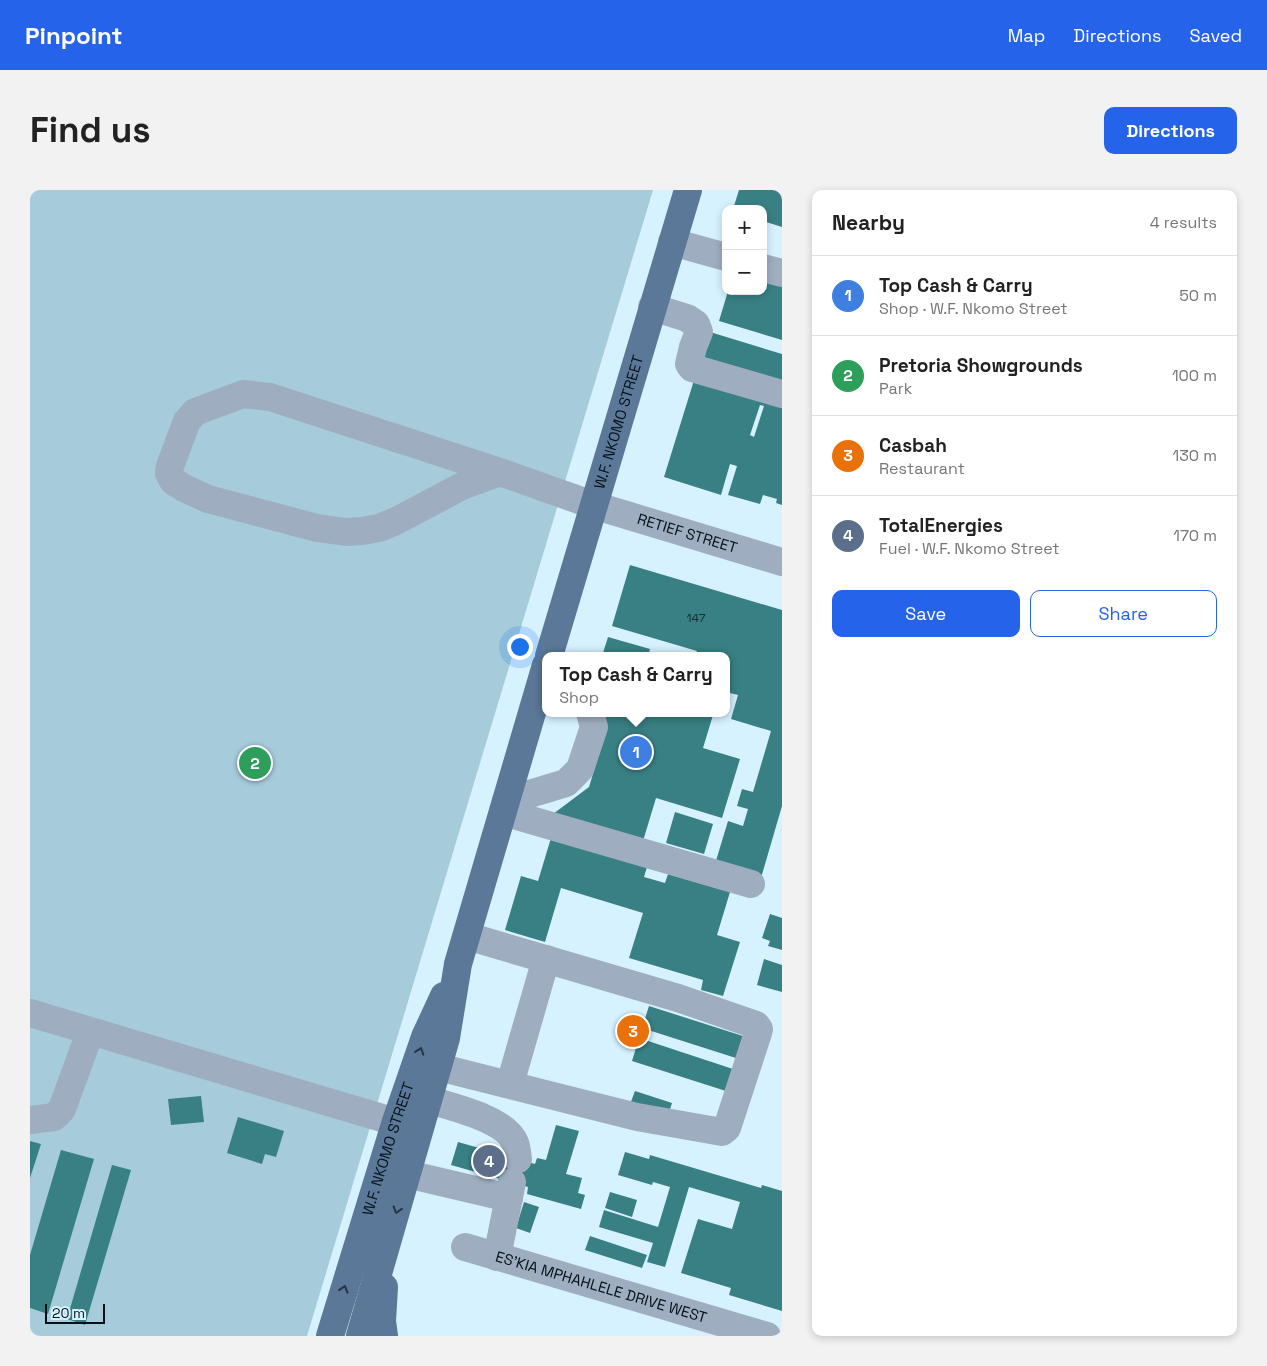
<!DOCTYPE html>
<meta charset="utf-8">
<style>
body{margin:0;font-family:"Space Grotesk",sans-serif;background:#f2f2f2;color:#222}
.controls{position:absolute;right:15px;top:15px;display:grid;overflow:hidden;border-radius:10px;box-shadow:0 2px 8px #0003}
.controls button{width:45px;height:45px;display:grid;place-items:center;padding:0;border:0;border-bottom:1px solid #e0e0e0;background:#fff;color:#222;font:25px sans-serif}
.scale{position:absolute;left:15px;bottom:12px;width:60px;box-sizing:border-box;padding-left:5px;border:2px solid #051116;border-top:0;font-size:14px;line-height:18px;white-space:nowrap;color:#051116;-webkit-text-stroke:4px #d6f2ff;paint-order:stroke}
.you{position:absolute;left:489px;top:456px;width:18px;height:18px;margin:-12px;border:4px solid #fff;border-radius:50%;background:#1a73e8;box-shadow:0 0 0 8px #1a73e833}
.badge{display:grid;place-items:center;width:32px;height:32px;border-radius:50%;background:#2563eb;color:#fff;font-size:16px;font-weight:700}
.pin{position:absolute;translate:-50% -50%;border:2px solid #fff;box-shadow:0 1px 5px #0006}
.popup{position:absolute;left:512px;top:462px;width:188px;height:65px;box-sizing:border-box;display:grid;place-content:center;border-radius:10px;background:#fff;filter:drop-shadow(0 1px 4px #0005);font-size:16px;white-space:nowrap;color:#767676}
.popup b{font-size:19px;color:#222}
.popup::after{content:'';position:absolute;left:50%;top:100%;margin-left:-10px;border:10px solid transparent;border-top-color:#fff}
.list{margin:0;padding:0;list-style:none}
h2{display:flex;justify-content:space-between;align-items:center;height:65px;margin:0;padding:0 20px;font-size:21px}
h2 small{font-size:16px;font-weight:400;color:#767676}
.list li{display:grid;grid-template-columns:32px 1fr auto;gap:15px;align-items:center;box-sizing:border-box;height:80px;padding:0 20px;border-top:1px solid #e0e0e0}
.list b{display:block;font-size:19px;white-space:nowrap}
.list p{margin:0;font-size:16px;white-space:nowrap;color:#767676}
.list em{font-size:16px;font-style:normal;color:#767676}
.actions{display:flex;gap:10px;padding:15px 20px}
.actions a{flex:1;padding:11px 0;border:1px solid #2563eb;border-radius:10px;text-align:center;font-size:18px;color:#2563eb}
.actions .main{background:#2563eb;color:#fff}
.map{position:relative;flex:none;width:752px;height:1146px;overflow:hidden;border-radius:10px}
header{display:flex;align-items:center;gap:30px;box-sizing:border-box;height:70px;padding:0 25px;background:#2563eb;color:#fff}
header strong{font-size:24px}
nav{display:flex;gap:28px;margin-inline-start:auto;font-size:18px}
.intro{display:flex;align-items:center;justify-content:space-between;box-sizing:border-box;height:120px;padding:0 30px}
h1{margin:0;font-size:35px}
.button{padding:12px 22px;border-radius:10px;background:#2563eb;color:#fff;font-size:18px;font-weight:700}
main{display:flex;gap:30px;padding:0 30px}
aside{flex:1;background:#fff;border-radius:10px;box-shadow:0 2px 8px #0003}
.map>svg:first-child{display:block}
.green{fill:#a6cbdb}
.building{fill:#398084;fill-rule:evenodd}
.lines{fill:none;stroke-linecap:round;stroke-linejoin:round}
.minor{stroke:#9eaec0;stroke-width:28}
.major{stroke:#5b7898;stroke-width:28}
.oneway{stroke:#233544}
.labels{text-anchor:middle;stroke-width:4.5;stroke-linejoin:round;paint-order:stroke}
.number-label{font-size:12px;fill:#122d32}
.street-label{font-size:15px;fill:#051116;stroke:#d6f2ff}
</style>
<header>
<strong>Pinpoint</strong>
<nav><a>Map</a><a>Directions</a><a>Saved</a></nav>
</header>
<div class="intro"><h1>Find us</h1><a class="button">Directions</a></div>
<main>
<div class="map">
<svg width="752" height="1146" viewBox="0 0 752 1146">
<rect width="100%" height="100%" fill="#d6f2ff"/>
<!-- green -->
<path class="green" d="M0,0h623l-346,1146h-277z"/>
<!-- building -->
<path class="building" d="M709,0h43v37l-19,-6v-12h-21l-8,-3z
M733,90l19,6v54l-63,-19 9,-30h35z
M680,142l72,22v35l-81,-25z
M665,187l87,26v102l-6,-2 1,-4 -14,-4 -3,9 -32,-9 9,-29 -7,-2 -9,31 -57,-18zM730,215l4,1 -10,31 -4,-2z
M600,375l152,45v196l-21,72 -46,-14 13,-43 15,5 5,-17 -11,-3 5,-17 11,3 18,-61 -40,-12 7,-24 -12,-3v-36h-31l2,-5 -85,-25z
M578,447l42,12 -2,7h-46z
M573,523h103l7,2 -10,33 37,11 -18,59 -66,-20 -13,43 -90,-27 36,-27 18,-60z
M645,622l38,12 -9,30 -38,-11z
M521,648l96,29 -3,10 21,6 3,-9 62,18 -13,43 23,7 -17,54 -22,-6 2,-10 -74,-22 14,-45 -82,-25 -16,54 -40,-12 16,-54 17,5z
M740,724l12,4v32l-14,-4 2,-5 -8,-3z
M734,769l18,6v27l-25,-7z
M619,816l97,31 -7,22 -97,-31z
M609,848l97,32 -7,22 -97,-31z
M605,901l37,12 -5,16 -38,-12z
M171,906l3,26 -33,3 -3,-26z
M208,927l46,14 -8,26 -11,-3 -3,10 -35,-11z
M526,935l23,6 -13,43 16,4 -4,15 7,2 -4,14 -54,-15 1,-7 -77,-22 7,-23 77,22 2,-6 9,2z
M0,951l11,3 -11,34z
M31,960l33,9 -46,155 -18,-6v-53z
M595,962l24,7 1,-4 111,33 1,-3 20,6v120l-53,-16 2,-7 -50,-15 17,-54 34,10 8,-27 -51,-15 -24,80 -18,-5 6,-19 -54,-16 5,-17 54,17 12,-40 -17,-5 -1,3 -34,-10z
M82,975l19,5 -46,155 -18,-6z
M580,1002l27,8 -5,17 -27,-9z
M494,1012l15,5 -9,26 -14,-5z
M560,1046l57,19 -5,13 -57,-18z"/>
<g class="lines">
<!-- minor -->
<g class="minor">
<path d="M642,52l54,15"/>
<path d="M733,78l19,5"/>
<path d="M622,117l35,11 9,6 3,8 -6,15 -4,17 3,4 90,26"/>
<path id="s1" d="M470,282l-36,13 -68,36 -17,7 -17,3 -16,1 -29,-4 -109,-29 -24,-11 -11,-7 -4,-8 1,-7 17,-45 8,-9 48,-18 27,3 230,75 93,33 189,57"/>
<path d="M476,611l60,-18 14,-14 14,-42 -4,-14"/>
<path d="M473,622l248,72"/>
<path d="M0,823l389,116"/>
<path d="M408,877l199,50 85,15 5,-4 31,-95 1,-4 -3,-4 -78,-27 -211,-62"/>
<path d="M480,894l36,-125"/>
<path d="M399,910c23,7 77,19 86,43 2,5 2,11 3,16"/>
<path d="M0,930l24,-3 8,-8 28,-77"/>
<path d="M377,984l102,24"/>
<path id="s2" d="M435,1057l302,89"/>
<path d="M467,1067l15,-75"/>
</g>
<!-- major -->
<g class="major">
<path id="s3" d="M519,466l139,-466"/>
<path d="M354,1097l-2,34 2,15"/>
<path id="s4" d="M300,1146l66,-215 29,-84 19,-41"/>
<path d="M330,1146l86,-298 12,-74 88,-299"/>
</g>
</g>
<!-- one-way arrows -->
<defs><path id="oneway-chevron" d="M-2-3.5L2.5 0L-2 3.5" fill="none" stroke-width="1.6" stroke-linecap="round" stroke-linejoin="round" transform="scale(1.25)"/></defs>
<g class="oneway">
<use href="#oneway-chevron" transform="translate(390 861) rotate(-71)"/>
<use href="#oneway-chevron" transform="translate(367 1020) rotate(107)"/>
<use href="#oneway-chevron" transform="translate(314 1099) rotate(-73)"/>
</g>
<g class="labels">
<!-- number labels -->
<g class="number-label">
<text x="666" y="432">147</text>
</g>
<!-- street labels -->
<g class="street-label">
<text dy="5" stroke="none"><textPath href="#s3" startOffset="244">W.F. NKOMO STREET</textPath></text>
<text dy="5" stroke="none"><textPath href="#s1" startOffset="942">RETIEF STREET</textPath></text>
<text dy="5" stroke="none"><textPath href="#s4" startOffset="196">W.F. NKOMO STREET</textPath></text>
<text dy="5" stroke="none"><textPath href="#s2" startOffset="142">ES'KIA MPHAHLELE DRIVE WEST</textPath></text>
</g>
</g>
</svg>
<div class="controls">
<button>+</button>
<button>−</button>
</div>
<div class="scale">20 m</div>
<div class="you"></div>
<div class="pin badge" style="left:606px;top:562px;background:#3f7fe0">1</div>
<div class="popup"><b>Top Cash &amp; Carry</b>Shop</div>
<div class="pin badge" style="left:225px;top:573px;background:#2e9e5b">2</div>
<div class="pin badge" style="left:603px;top:841px;background:#e8710a">3</div>
<div class="pin badge" style="left:459px;top:971px;background:#5c6f8a">4</div>
</div>
<aside>
<h2>Nearby<small>4 results</small></h2>
<ul class="list">
<li><span class="badge" style="background:#3f7fe0">1</span><div><b>Top Cash &amp; Carry</b><p>Shop · W.F. Nkomo Street</p></div><em>50 m</em></li>
<li><span class="badge" style="background:#2e9e5b">2</span><div><b>Pretoria Showgrounds</b><p>Park</p></div><em>100 m</em></li>
<li><span class="badge" style="background:#e8710a">3</span><div><b>Casbah</b><p>Restaurant</p></div><em>130 m</em></li>
<li><span class="badge" style="background:#5c6f8a">4</span><div><b>TotalEnergies</b><p>Fuel · W.F. Nkomo Street</p></div><em>170 m</em></li>
</ul>
<div class="actions"><a class="main">Save</a><a>Share</a></div>
</aside>
</main>
